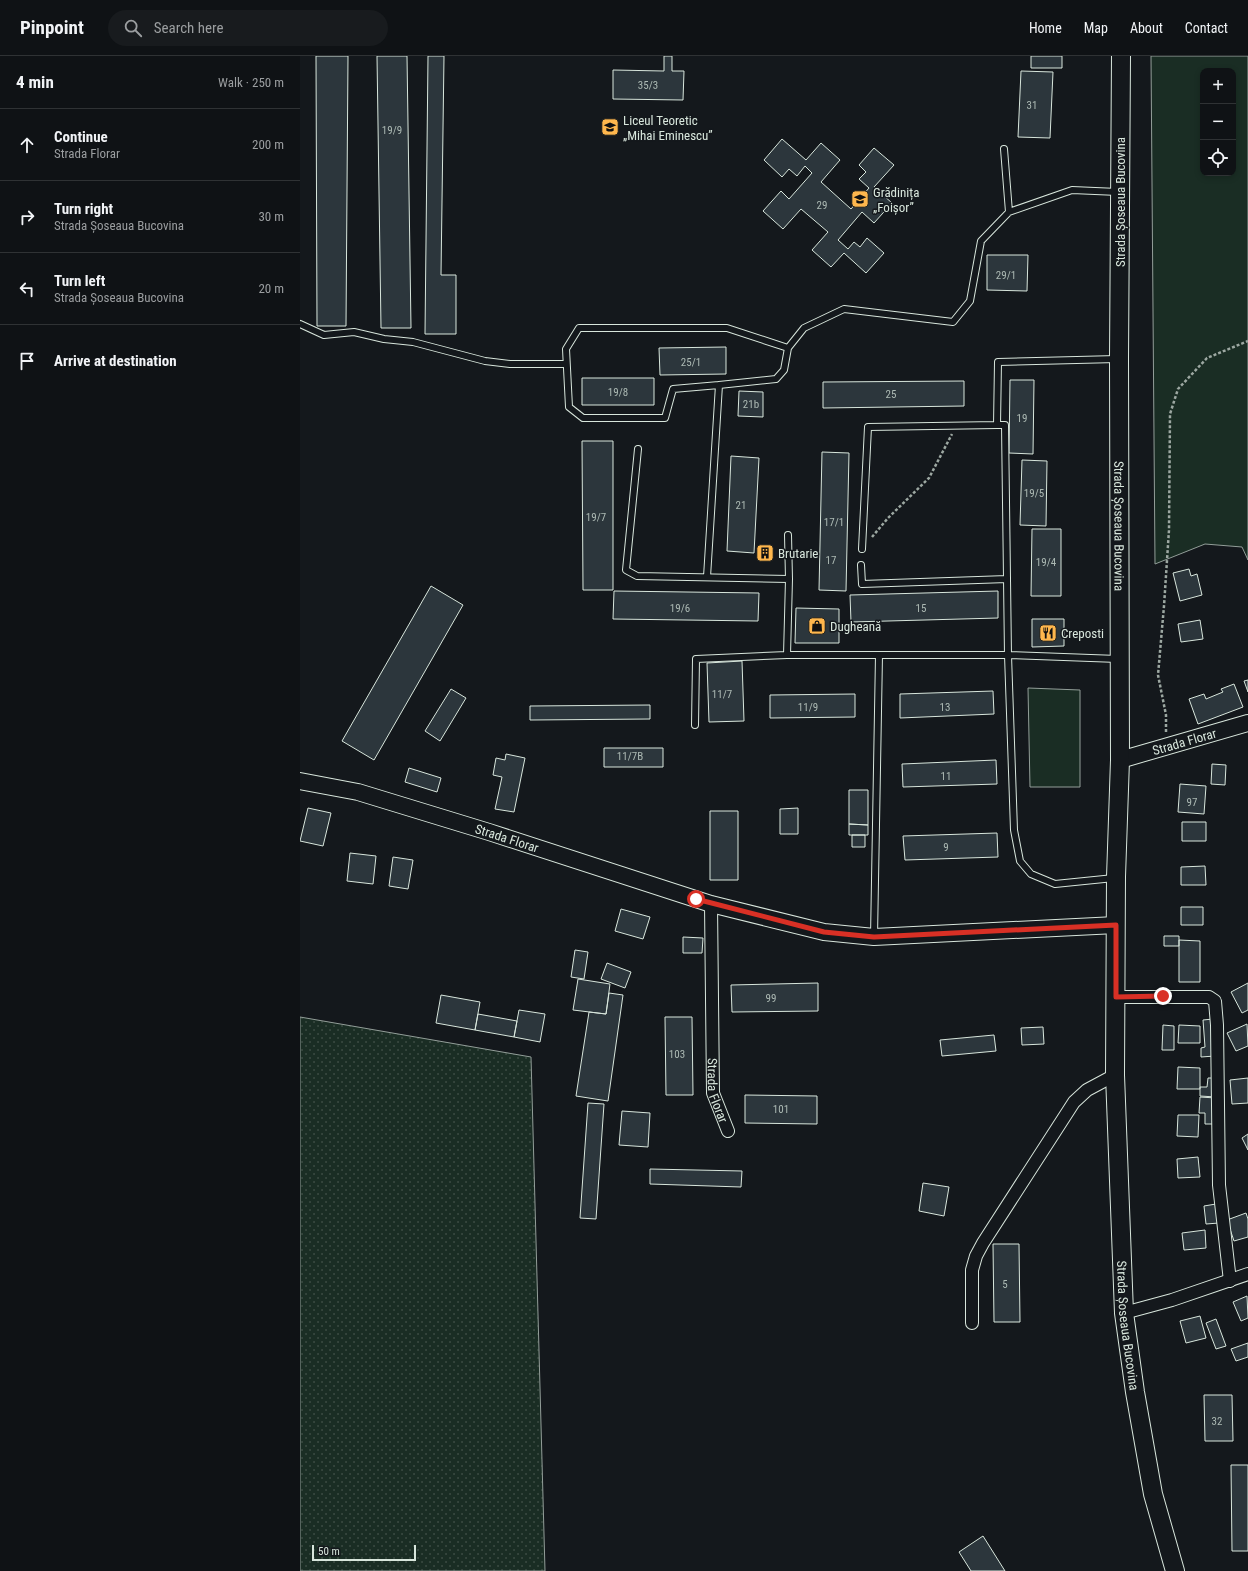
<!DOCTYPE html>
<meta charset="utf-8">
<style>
body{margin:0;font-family:"Roboto Condensed",sans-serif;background:#181b1e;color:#f1f3f6}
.controls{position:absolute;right:12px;top:12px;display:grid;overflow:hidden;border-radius:8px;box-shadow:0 2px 6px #0003}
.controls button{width:36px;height:36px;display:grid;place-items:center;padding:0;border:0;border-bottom:1px solid #2f3234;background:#0f1215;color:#f1f3f6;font:20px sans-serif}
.scale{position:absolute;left:12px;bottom:10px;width:104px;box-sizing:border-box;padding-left:4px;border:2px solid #d8e6dc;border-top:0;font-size:11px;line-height:14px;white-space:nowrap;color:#d8e6dc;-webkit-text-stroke:3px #14181c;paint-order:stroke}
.stop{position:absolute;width:12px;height:12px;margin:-9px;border:3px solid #d93025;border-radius:50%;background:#fff}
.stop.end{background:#d93025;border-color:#fff;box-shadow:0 1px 4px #0008}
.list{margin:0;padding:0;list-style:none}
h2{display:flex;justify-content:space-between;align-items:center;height:52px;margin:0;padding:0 16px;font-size:17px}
h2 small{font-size:13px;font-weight:400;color:#9b9ea0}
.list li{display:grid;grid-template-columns:26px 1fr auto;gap:12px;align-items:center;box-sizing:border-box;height:72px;padding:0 16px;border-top:1px solid #2f3234}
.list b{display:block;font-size:15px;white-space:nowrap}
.list p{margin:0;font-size:13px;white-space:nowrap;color:#9b9ea0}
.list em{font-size:13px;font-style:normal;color:#9b9ea0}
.icon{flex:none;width:22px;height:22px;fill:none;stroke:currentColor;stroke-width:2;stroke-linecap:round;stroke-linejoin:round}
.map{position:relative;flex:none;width:948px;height:1515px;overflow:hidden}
header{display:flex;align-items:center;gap:24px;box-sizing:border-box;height:56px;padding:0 20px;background:#0f1215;border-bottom:1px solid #2f3234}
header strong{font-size:19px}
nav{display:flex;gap:22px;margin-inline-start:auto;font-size:14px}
.search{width:280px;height:36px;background:#181b1e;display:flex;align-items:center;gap:10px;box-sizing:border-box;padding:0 14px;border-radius:22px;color:#9b9ea0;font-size:15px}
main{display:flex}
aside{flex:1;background:#0f1215}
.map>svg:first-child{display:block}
.grass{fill:url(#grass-dots);stroke:#939e99}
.park{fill:#1a2d24;stroke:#939e99;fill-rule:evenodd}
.building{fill:#2c363c;stroke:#d8e6dc}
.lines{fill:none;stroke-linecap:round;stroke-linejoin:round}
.service-casing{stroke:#d8e6dc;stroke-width:8}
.minor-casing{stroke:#d8e6dc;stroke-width:14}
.tertiary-casing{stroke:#d8e6dc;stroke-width:18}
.secondary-casing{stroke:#d8e6dc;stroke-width:20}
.path{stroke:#9da8a2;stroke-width:2.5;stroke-dasharray:3 2;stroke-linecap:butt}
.service{stroke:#14181c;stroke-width:6}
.minor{stroke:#14181c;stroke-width:12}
.tertiary{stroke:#14181c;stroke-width:16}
.secondary{stroke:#14181c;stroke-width:18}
.route{stroke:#d93025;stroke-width:5}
.labels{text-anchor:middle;stroke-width:3;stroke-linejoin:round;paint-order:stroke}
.number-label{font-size:11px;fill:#adbab4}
.poi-label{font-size:13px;fill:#d8e6dc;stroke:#14181c;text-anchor:start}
.street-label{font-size:13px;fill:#d8e6dc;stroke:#14181c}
</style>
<header>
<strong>Pinpoint</strong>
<div class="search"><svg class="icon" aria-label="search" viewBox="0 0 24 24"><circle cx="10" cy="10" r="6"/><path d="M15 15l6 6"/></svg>Search here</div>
<nav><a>Home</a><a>Map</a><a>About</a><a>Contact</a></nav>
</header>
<main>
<aside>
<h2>4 min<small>Walk · 250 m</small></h2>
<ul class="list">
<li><svg class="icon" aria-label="ahead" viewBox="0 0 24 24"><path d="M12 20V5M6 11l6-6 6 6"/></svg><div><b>Continue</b><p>Strada Florar</p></div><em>200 m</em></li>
<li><svg class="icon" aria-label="right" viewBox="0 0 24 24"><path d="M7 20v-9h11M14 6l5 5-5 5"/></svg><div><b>Turn right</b><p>Strada Șoseaua Bucovina</p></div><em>30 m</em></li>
<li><svg class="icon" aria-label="left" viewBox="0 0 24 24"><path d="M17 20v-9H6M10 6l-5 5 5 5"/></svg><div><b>Turn left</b><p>Strada Șoseaua Bucovina</p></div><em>20 m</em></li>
<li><svg class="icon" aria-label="arrive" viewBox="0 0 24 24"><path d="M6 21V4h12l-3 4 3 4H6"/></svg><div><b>Arrive at destination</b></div></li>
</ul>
</aside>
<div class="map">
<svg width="948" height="1515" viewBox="0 0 948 1515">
<defs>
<pattern id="grass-dots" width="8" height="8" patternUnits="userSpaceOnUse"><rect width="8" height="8" fill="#1a2d24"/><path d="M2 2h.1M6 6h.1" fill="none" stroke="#3b4b43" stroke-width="1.8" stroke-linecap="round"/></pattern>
</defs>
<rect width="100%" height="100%" fill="#14181c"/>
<!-- grass -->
<path class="grass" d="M0,961l231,40 14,514h-245z"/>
<!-- park -->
<path class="park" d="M851,0h97v504l-6,-13 -37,-3 -50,20zM903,15h30v102h-30z
M728,632l52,2v97h-50z"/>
<!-- building -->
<path class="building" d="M16,0h32l-2,270h-29z
M77,0h30l4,272h-30z
M128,0h16l-3,219h15v59h-31z
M364,0h8v15h12l-1,29 -70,-1v-29l51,1z
M731,0h31v12h-31z
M721,15l32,1 -3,66 -32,-1z
M482,83l24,21 15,-17 19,17 -19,22 30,27 18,-21 -10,-9 7,-7 -7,-7 15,-17 20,17 -20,22 18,16 -18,20 -12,-11 -24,28 10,9 6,-7 6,5 7,-9 17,15 -18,20 -22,-20 -13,14 -19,-17 16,-18 -27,-23 -18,20 -20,-18 18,-20 8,8 23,-26 -7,-7 -8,10 -8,-7 -7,8 -18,-17z
M687,199h41l-1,36 -40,-1z
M426,291v27l-66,1 -1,-27z
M282,322h72v27h-72z
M710,324h24l-1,74 -24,-1z
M664,325v25l-141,2v-26z
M439,335l24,1v25l-25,-1z
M282,385h31v149h-30z
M522,396l27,1 -3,138 -27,-1z
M431,400l28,2 -5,95 -27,-2z
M722,404l25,1 -1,65 -26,-1z
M732,473h29v67h-30z
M459,490l12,1 -1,13 -12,-1z
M889,513l2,7 6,-2 5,21 -22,6 -7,-28z
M131,530l32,19 -89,155 -32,-19z
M314,535l145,2 -1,28 -145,-2z
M698,535v27l-147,4 -1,-27z
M496,552l43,1v34h-44z
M732,563h32v27l-32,1z
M900,564l3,19 -22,3 -3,-18z
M442,605l2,60 -35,1 -2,-59z
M948,624v12l-4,-11z
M934,628l9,23 -45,17 -9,-25 15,-5 2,5 17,-7 -2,-3z
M151,633l15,9 -26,43 -15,-10z
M693,635l1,23 -94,4v-24z
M555,638v23l-85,1v-23z
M350,649v14l-120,1v-14z
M304,692h59v19h-59z
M206,698l19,4 -11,54 -19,-3 7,-32 -9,-2 3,-17 9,2z
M696,704l1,24 -94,3 -1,-23z
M912,708l14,1 -1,20 -14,-1z
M109,712l32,10 -4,14 -32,-10z
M880,728l26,2 -2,28 -26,-2z
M549,734h19v35l-19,-1z
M8,752l23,5 -8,33 -23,-5z
M498,752v26h-18v-25z
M410,755h28v69h-28z
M882,766h24v19h-24z
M549,768l19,1v10h-19z
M697,777l1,24 -93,3 -2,-24z
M552,779h13v12h-13z
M50,797l26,3 -3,28 -26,-3z
M93,801l20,3 -5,29 -19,-3z
M905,810l1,19h-25v-18z
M881,851h22v18h-22z
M321,853l29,8 -7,22 -28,-8z
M864,880h15v10h-15z
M383,881l20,1 -1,15h-19z
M879,884l21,1v41h-21z
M275,894l13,2 -4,27 -13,-2z
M307,907l24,9 -6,16 -24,-9z
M278,923l32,5 -4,30 -33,-4z
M518,927v28l-86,1 -1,-27z
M948,927v27l-6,3 -11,-21z
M309,937l14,2 -15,106 -32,-5 13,-84 17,2z
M141,939l39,7 -5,28 -39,-7z
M219,954l26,4 -5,28 -26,-5z
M178,958l39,7 -3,16 -39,-7z
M365,961h27l1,78h-27z
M913,963l2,37 -14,1v-9l4,-1 -2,-27z
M947,968l1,22 -12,5 -9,-18z
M863,969l11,1v24h-12z
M879,969l21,1v17h-22z
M743,971l1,17 -22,1 -1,-17z
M694,979l2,16 -54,5 -2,-16z
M878,1011l22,1v21h-23z
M908,1022h9l-1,19 -16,-1v-9h7z
M948,1022v25l-16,1 -2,-24z
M445,1039l72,1v28l-72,-1z
M900,1041l16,1 -1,26h-10v-11h-6z
M288,1047l16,1 -8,115 -16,-1z
M322,1055l28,2 -2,34 -29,-2z
M878,1059h21l-1,22 -21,-1z
M948,1078v16l-6,-12z
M898,1101l2,20 -22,1 -1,-19z
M350,1113l92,2 -1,16 -91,-3z
M623,1127l26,4 -5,29 -25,-5z
M916,1148l3,19 -13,1 -2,-18z
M946,1157l2,6v18l-14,4 -7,-21z
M905,1174l1,18 -22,2 -2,-17z
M693,1188h26l1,78h-26z
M947,1240l1,22 -7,3 -8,-19z
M900,1260l6,22 -20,5 -6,-22z
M916,1263l10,27 -10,3 -10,-26z
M948,1287v14l-12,4 -5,-12z
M904,1339h28l1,46h-28z
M931,1409h17v86h-16z
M683,1480l22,35h-34l-12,-19z"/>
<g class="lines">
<defs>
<path id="service" d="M704,93l5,63
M0,268l24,11 30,-3 30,7 29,3 72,19 25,3h56
M419,329l57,-6 8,-9 4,-22 16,-20 40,-19 109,13 17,-21 11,-60 28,-29 63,-22 46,2
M697,369h8l3,230 6,175 6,31 11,13 24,10 59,-6
M338,393l-12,121 11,6 152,3 -1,-44
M562,493l6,-122 129,-2 1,-63 119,-3
M561,509l1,19 145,-5
M407,521l12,-192 -46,4 -8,29h-82l-14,-11 -3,-58 13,-21h148l61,20
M487,599l2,-76
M579,599h129l110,4
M395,669l1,-66 91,-4h92l-5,282"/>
<g id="minor">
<path id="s1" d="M411,848l2,189 15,38"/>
<path d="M816,941h93l6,4 2,24 2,160 11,96"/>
<path d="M824,1257l48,-13 76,-26"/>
<path d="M672,1267v-53l4,-14 7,-13 91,-141 13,-12 28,-15"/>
</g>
<g id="tertiary">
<path id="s2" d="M820,704l128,-37"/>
<path id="s3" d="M0,725l58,11 131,40 222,72 113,28 50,5 242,-12"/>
</g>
<g id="secondary">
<path id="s4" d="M821,0l-2,303 1,401 -4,117 -1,198 9,238 11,79 18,102 22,77"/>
</g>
</defs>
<!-- service casing -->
<use href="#service" class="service-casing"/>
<!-- minor casing -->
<use href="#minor" class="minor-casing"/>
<!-- tertiary casing -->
<use href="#tertiary" class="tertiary-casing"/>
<!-- secondary casing -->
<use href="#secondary" class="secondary-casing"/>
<!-- path -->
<path class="path" d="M572,481l16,-19 41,-40 23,-44
M866,676v-17l-8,-40 6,-69 5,-76 1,-116 8,-25 29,-31 41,-17"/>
<!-- service -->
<use href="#service" class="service"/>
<!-- minor -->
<use href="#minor" class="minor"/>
<!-- tertiary -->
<use href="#tertiary" class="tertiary"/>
<!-- secondary -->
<use href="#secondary" class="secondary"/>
</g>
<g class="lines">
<!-- route -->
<path class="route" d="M396,843l128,33 50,5 242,-12v72l47,-1"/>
</g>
<!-- icons -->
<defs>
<symbol id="school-square" viewBox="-11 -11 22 22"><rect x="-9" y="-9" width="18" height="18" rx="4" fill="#ffb74d" stroke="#14181c"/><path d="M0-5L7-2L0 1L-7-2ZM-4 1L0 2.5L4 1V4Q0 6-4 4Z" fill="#111"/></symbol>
<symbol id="building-square" viewBox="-11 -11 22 22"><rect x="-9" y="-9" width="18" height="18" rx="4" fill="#ffb74d" stroke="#14181c"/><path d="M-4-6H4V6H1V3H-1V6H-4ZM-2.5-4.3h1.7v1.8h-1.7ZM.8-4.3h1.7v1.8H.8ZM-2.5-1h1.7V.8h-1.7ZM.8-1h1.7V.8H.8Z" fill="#111"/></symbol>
<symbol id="shop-square" viewBox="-11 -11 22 22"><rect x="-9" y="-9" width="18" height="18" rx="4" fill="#ffb74d" stroke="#14181c"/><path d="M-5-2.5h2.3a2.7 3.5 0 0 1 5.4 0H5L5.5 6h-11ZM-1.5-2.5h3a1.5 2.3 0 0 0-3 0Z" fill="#111"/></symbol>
<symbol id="restaurant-square" viewBox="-11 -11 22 22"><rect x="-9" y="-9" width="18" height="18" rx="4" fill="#ffb74d" stroke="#14181c"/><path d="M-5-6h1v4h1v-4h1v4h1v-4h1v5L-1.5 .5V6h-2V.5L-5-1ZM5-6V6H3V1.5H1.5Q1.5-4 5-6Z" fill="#111"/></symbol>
</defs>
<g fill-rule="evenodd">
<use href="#school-square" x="300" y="61" width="20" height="20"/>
<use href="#school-square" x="550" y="133" width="20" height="20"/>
<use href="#building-square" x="455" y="487" width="20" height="20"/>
<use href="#shop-square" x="507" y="560" width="20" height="20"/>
<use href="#restaurant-square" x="738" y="567" width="20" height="20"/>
</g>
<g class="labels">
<!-- number labels -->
<g class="number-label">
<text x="348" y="33">35/3</text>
<text x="732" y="53">31</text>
<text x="92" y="78">19/9</text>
<text x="522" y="153">29</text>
<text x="706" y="223">29/1</text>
<text x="391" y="310">25/1</text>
<text x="318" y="340">19/8</text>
<text x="591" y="342">25</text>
<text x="451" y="352">21b</text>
<text x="722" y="366">19</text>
<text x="734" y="441">19/5</text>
<text x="441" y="453">21</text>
<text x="296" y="465">19/7</text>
<text x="534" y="470">17/1</text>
<text x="531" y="508">17</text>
<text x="746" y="510">19/4</text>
<text x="380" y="556">19/6</text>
<text x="621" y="556">15</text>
<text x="422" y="642">11/7</text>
<text x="508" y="655">11/9</text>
<text x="645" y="655">13</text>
<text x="330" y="704">11/7B</text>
<text x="646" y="724">11</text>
<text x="892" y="750">97</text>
<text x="646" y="795">9</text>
<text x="471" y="946">99</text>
<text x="377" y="1002">103</text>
<text x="481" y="1057">101</text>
<text x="705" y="1232">5</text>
<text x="917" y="1369">32</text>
</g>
<!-- poi labels -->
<g class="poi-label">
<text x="323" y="69">Liceul Teoretic<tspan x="323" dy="15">„Mihai Eminescu”</tspan></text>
<text x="573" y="141">Grădinița<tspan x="573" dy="15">„Foișor”</tspan></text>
<text x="478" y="502">Brutarie</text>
<text x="530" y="575">Dugheană</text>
<text x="761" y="582">Creposti</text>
</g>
<!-- street labels -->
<g class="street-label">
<text transform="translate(820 146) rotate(-90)" y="5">Strada Șoseaua Bucovina</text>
<text dy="5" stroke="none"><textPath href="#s4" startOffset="470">Strada Șoseaua Bucovina</textPath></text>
<text dy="5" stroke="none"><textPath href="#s2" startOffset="67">Strada Florar</textPath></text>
<text dy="5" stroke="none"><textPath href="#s3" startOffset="215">Strada Florar</textPath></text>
<text dy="5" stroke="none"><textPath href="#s1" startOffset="187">Strada Florar</textPath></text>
<text dy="5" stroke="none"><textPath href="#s4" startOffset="1270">Strada Șoseaua Bucovina</textPath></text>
</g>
</g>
</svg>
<div class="controls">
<button>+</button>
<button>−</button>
<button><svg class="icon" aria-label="locate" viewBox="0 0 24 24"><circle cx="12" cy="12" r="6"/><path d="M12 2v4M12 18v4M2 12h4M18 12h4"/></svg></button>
</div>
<div class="scale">50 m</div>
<div class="stop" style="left:396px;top:843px"></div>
<div class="stop end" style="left:863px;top:940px"></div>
</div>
</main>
